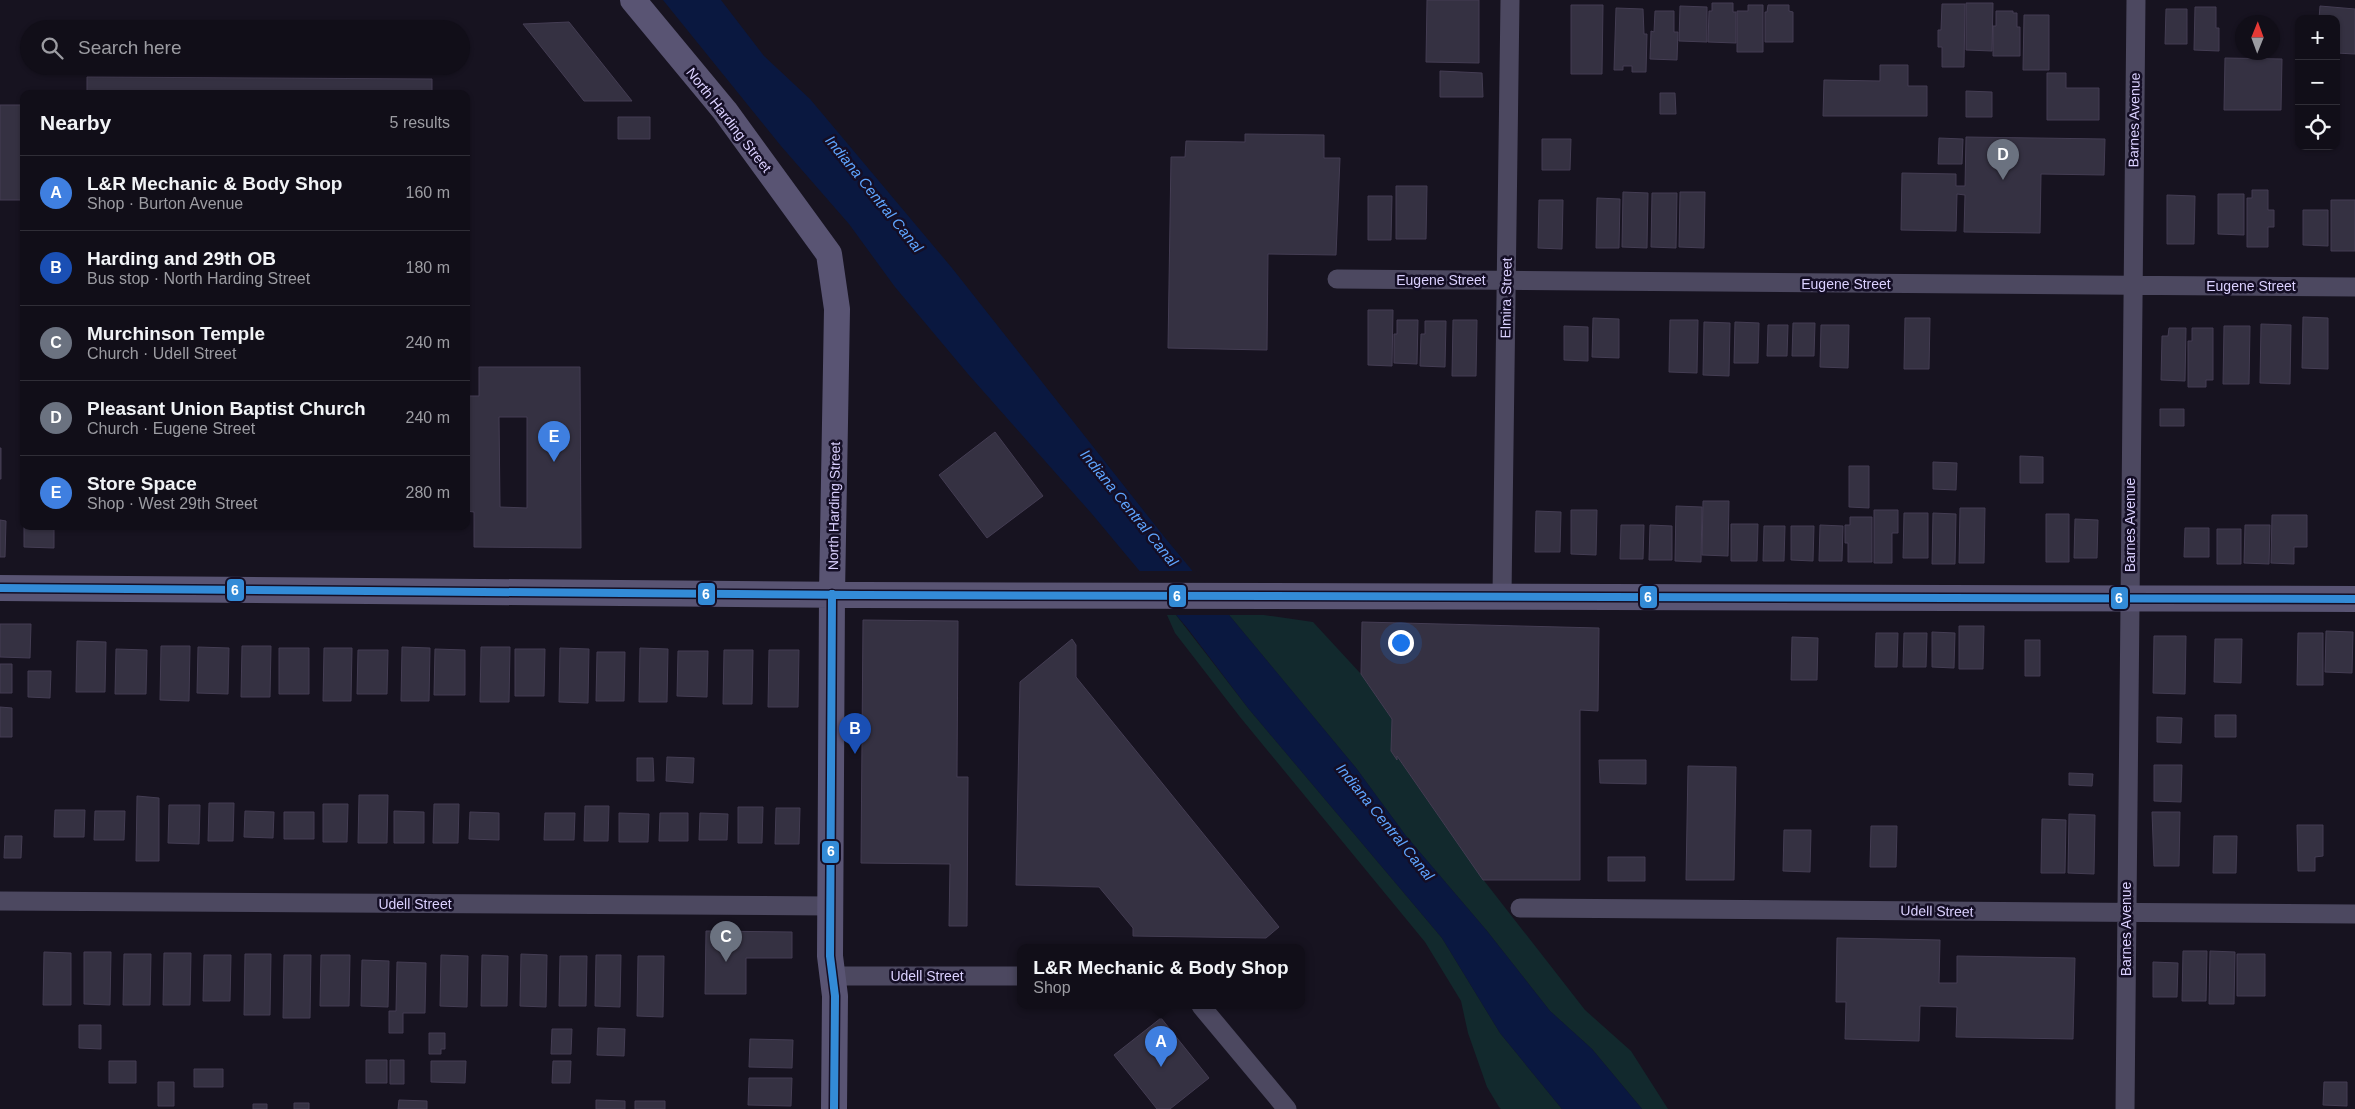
<!DOCTYPE html>
<meta charset="utf-8">
<style>
body{margin:0;font-family:Helvetica,sans-serif;background:#1e1c25;color:#f1f3f6}
.controls{position:absolute;right:15px;top:15px;display:grid;overflow:hidden;border-radius:10px;box-shadow:0 1px 4px #0004}
.controls button{width:45px;height:45px;display:grid;place-items:center;padding:0;border:0;border-bottom:1px solid #302e37;background:#110e18;color:#f1f3f6;font:25px sans-serif}
.compass{position:absolute;left:2235px;top:15px;width:45px;height:45px;border-radius:50%;background:#110e18;box-shadow:0 1px 4px #0004;rotate:1deg}
.you{position:absolute;left:1400px;top:642px;width:18px;height:18px;margin:-12px;border:4px solid #fff;border-radius:50%;background:#1a73e8;box-shadow:0 0 0 8px #1a73e833}
.badge{display:grid;place-items:center;width:32px;height:32px;border-radius:50%;background:#968eb1;color:#fff;font-size:16px;font-weight:700}
.pin{position:absolute;translate:-50% -41px;filter:drop-shadow(0 1px 2px #0008)}
.pin::after{content:'';position:absolute;top:26px;width:18px;height:15px;background:inherit;clip-path:polygon(0 0,100% 0,50% 100%)}
.popup{position:absolute;left:1017px;top:944px;width:288px;height:65px;box-sizing:border-box;display:grid;place-content:center;border-radius:10px;background:#110e18;filter:drop-shadow(0 1px 4px #0005);font-size:16px;white-space:nowrap;color:#9c9ca2}
.popup b{font-size:19px;color:#f1f3f6}
.popup::after{content:'';position:absolute;left:50%;top:100%;margin-left:-10px;border:10px solid transparent;border-top-color:#110e18}
.list{margin:0;padding:0;list-style:none}
h2{display:flex;justify-content:space-between;align-items:center;height:65px;margin:0;padding:0 20px;font-size:21px}
h2 small{font-size:16px;font-weight:400;color:#9c9ca2}
.list li{display:grid;grid-template-columns:32px 1fr auto;gap:15px;align-items:center;box-sizing:border-box;height:75px;padding:0 20px;border-top:1px solid #302e37}
.list b{display:block;font-size:19px;white-space:nowrap}
.list p{margin:0;font-size:16px;white-space:nowrap;color:#9c9ca2}
.list em{font-size:16px;font-style:normal;color:#9c9ca2}
.icon{flex:none;width:28px;height:28px;fill:none;stroke:currentColor;stroke-width:2;stroke-linecap:round;stroke-linejoin:round}
.map{position:relative;flex:none;width:2355px;height:1109px;overflow:hidden}
.search{position:absolute;background:#110e18;box-shadow:0 1px 4px #0004;left:20px;top:20px;width:450px;height:55px;display:flex;align-items:center;gap:12px;box-sizing:border-box;padding:0 18px;border-radius:28px;color:#9c9ca2;font-size:19px}
.panel{position:absolute;background:#110e18;box-shadow:0 1px 4px #0004;left:20px;top:90px;width:450px;height:440px;border-radius:10px}
.map>svg:first-child{display:block}
.green{fill:#12292d}
.water{fill:#0a1840}
.pier{fill:#171320}
.building{fill:#353142;stroke:#443d53;fill-rule:evenodd}
.lines{fill:none;stroke-linecap:round;stroke-linejoin:round}
.street{stroke:#4c4860;stroke-width:19}
.secondary{stroke:#595473;stroke-width:26}
.bus-1-casing{stroke:#140e25;stroke-width:11}
.bus-1{stroke:#338bd7;stroke-width:8}
.labels{text-anchor:middle;stroke-width:5;stroke-linejoin:round;paint-order:stroke}
.street-label{font-size:14px;fill:#dbd1ff;stroke:#140e25}
.water-label{font-size:15px;font-style:italic;fill:#5fa5ff;stroke:#140e25}
.line-badge{stroke:#140e25;stroke-width:2}
.badge-label{font-size:14px;text-anchor:middle;font-weight:bold;fill:#fff}
</style>
<div class="map">
<svg width="2355" height="1109" viewBox="0 0 2355 1109">
<rect width="100%" height="100%" fill="#171320"/>
<!-- green -->
<path class="green" d="M1167,615h9l72,93 194,230 58,95 62,76h-61l-2,-2 -12,-20 -19,-54 -7,-32 -36,-59 -185,-225 -65,-84z
M1229,615h35l49,7 48,52 31,45 -1,32 6,8v-3l85,122 103,132 46,41 37,58h-26l-50,-60 -42,-38 -63,-80 -81,-95 -50,-68z"/>
<!-- water -->
<path class="water" d="M663,0h58l43,56 46,43 142,169 214,271 190,229 50,68 81,95 63,80 42,38 50,60h-80l-62,-76 -58,-95 -194,-230 -60,-79 -96,-115 -124,-140 -73,-87 -46,-63 -68,-78z"/>
<!-- pier -->
<path class="pier" d="M1135,571h61l36,44h-59z"/>
<!-- building -->
<path class="building" d="M1427,0h52v63l-53,-1z
M1712,3h21v9h3v31l-28,-1 1,-31h3z
M1966,3h27l-1,48 -26,-1z
M1942,4h23l-1,63h-22v-20h-4v-17h3z
M1571,5h32l-1,69h-31z
M1748,5h15v47h-26v-41h11z
M1768,5h21v6l4,1v30h-28v-30h2z
M1680,6l27,1v35l-28,-1z
M2320,6l35,3v45l-19,-1v-34h-17z
M2195,7h21v21h3v23l-25,-1z
M1616,8l27,1 1,25h3l-1,38h-14v-6h-9v4h-9z
M2166,9h21v35h-22z
M1655,11h19v21h4l-1,28 -27,-1 1,-28 3,1z
M1996,11h17v2h4v14h3v29h-27v-30h3z
M2024,15h25v55h-26z
M569,22l63,79h-48l-61,-77z
M2225,58l57,1 -1,51h-57z
M1880,65h28v21h19v30h-104l1,-36 56,1z
M1440,71l42,2 1,24h-43z
M2047,73h19v15h33v32h-52z
M87,77l345,2v15h-345z
M1966,91l26,1v25h-26z
M1660,93h15l1,21h-16z
M0,105h24v95h-24z
M618,117h32v22h-32z
M1245,134l79,1v23h16l-4,97 -68,-1 -1,96 -99,-2 3,-191h14l1,-16 59,1z
M1966,137l139,2 -1,36 -63,-1 -1,59 -76,-1 1,-37 -8,-1 -1,37 -55,-1 1,-57 54,1v12h9z
M1939,138l24,1 -1,25h-24z
M1542,139h29l-1,31h-28z
M1396,186h31l-1,53h-30z
M2252,190h16v20h6v17h-6v20h-21v-49h5z
M1623,192l25,1 -1,55 -25,-1z
M1680,192h25l-1,56 -25,-1z
M1652,193h25l-1,55 -25,-1z
M2218,194h26v41l-26,-1z
M2167,195l28,1 -1,48h-27z
M1368,196h24l-1,44h-23z
M1597,198l23,1 -1,49h-23z
M1539,200h24l-1,49 -24,-1z
M2331,200h24v51h-24z
M2303,210h25v36l-25,-1z
M1368,310h25l-1,56 -24,-1z
M2303,317l25,1v51l-26,-1z
M1593,318l26,1v39l-27,-1z
M1905,318h25l-1,51h-25z
M1397,320h21l-1,44 -23,-1v-29h3z
M1453,320h24l-1,56h-24z
M1670,320h28l-1,53 -28,-1z
M1425,321h21l-1,46 -25,-1 1,-32h4z
M1704,322l26,1 -1,53 -26,-1z
M1735,322l24,1 -1,40h-24z
M1793,323h22l-1,33h-22z
M2261,324l30,1 -1,59 -30,-1z
M1768,325h20l-1,31h-20z
M1821,325h28l-1,43 -28,-1z
M1564,326l24,1v34l-24,-1z
M2224,326h26l-1,58h-26z
M2169,328h17l-1,53 -24,-1 1,-44h6z
M2192,328h21v52h-7v7h-18v-46h4z
M479,367h101l1,181 -107,-1v-35l-8,-1v-115h13zM499,417h28v91l-27,-1z
M2160,409h24v17h-24z
M995,432l48,64 -56,42 -48,-63z
M0,448h1v31h-1z
M2020,456l23,1v26h-23z
M1933,462l24,1 -1,27 -23,-1z
M1849,466h20v42l-20,-1z
M1703,501h26l-1,55 -26,-1z
M1676,506l26,1 -1,55 -26,-1z
M1960,508h25l-1,55h-25z
M1571,510h26l-1,45 -25,-1z
M1874,510h24v23h-6v30h-18z
M1536,511l25,1 -1,40h-25z
M1904,513h24v45h-25z
M1933,513l23,1 -1,50h-23z
M2046,514h23v48h-23z
M2272,515h35v32h-13v17l-23,-1z
M1850,517h22v45h-24v-19h-3v-18h5z
M2075,519l23,1 -1,38h-23z
M0,520l6,1 -1,36h-5z
M1731,524h27l-1,37h-26z
M1621,525h23l-1,34h-23z
M1650,525l22,1v34h-23z
M1820,525l23,1 -1,35h-23z
M2245,525h25l-1,39 -25,-1z
M24,526h30v22l-30,-1z
M1764,526h21l-1,35h-21z
M1791,526h23l-1,35 -22,-1z
M2185,528h24v29h-25z
M2217,529h24v35h-24z
M863,620l95,1 -1,156h11l-1,149h-18l1,-62 -89,-1z
M1362,622l237,6 -1,83 -18,-1v170h-97l-86,-124v4l-6,-9 1,-32 -31,-45z
M0,624h31l-1,34 -30,-1z
M1959,626h25l-1,43h-24z
M2326,631l27,1 -1,41 -27,-1z
M1932,632l23,1 -1,35 -22,-1z
M1876,633h22l-1,34h-22z
M1904,633h23l-1,34h-23z
M2298,633h25v52h-26z
M2154,636h32l-1,58 -32,-1z
M1792,637l26,1 -1,42h-26z
M1072,639l4,6v32l203,250 -13,11 -133,-2v-8l-34,-41 -83,-2 4,-203z
M2215,639h27l-1,44 -27,-1z
M2025,640h15v36h-15z
M77,641l29,1 -1,50h-29z
M161,646h29l-1,55 -29,-1z
M242,646h29l-1,51h-29z
M198,647l31,1 -1,46 -31,-1z
M402,647l28,1 -1,53h-28z
M481,647h29l-1,55h-29z
M279,648h30v46h-30z
M324,648h28l-1,53h-28z
M560,648l29,1 -1,54 -29,-1z
M640,648l28,1 -1,53h-28z
M116,649l31,1 -1,44h-31z
M435,649l30,1v45h-31z
M515,649h30l-1,47h-29z
M358,650h30l-1,44h-30z
M724,650h29l-1,54h-29z
M769,650h30l-1,57h-30z
M678,651h30l-1,46 -30,-1z
M597,652h28l-1,49h-28z
M0,664h12v29h-12z
M28,671h23l-1,27 -22,-1z
M0,707l12,1v29h-12z
M2215,715h21v22h-21z
M2157,717l25,1 -1,25 -24,-1z
M667,757l27,1 -1,25 -27,-2z
M637,758h16l1,23h-17z
M1599,760h47v24l-46,-1z
M2154,765h28l-1,37 -27,-1z
M1688,766l48,1 -2,113h-48z
M2069,773l24,1 -1,12 -23,-1z
M359,795h29l-1,48h-29z
M137,796l22,2v63h-23z
M209,803h25l-1,38h-25z
M323,804h25l-1,38h-24z
M434,804h25l-1,39h-25z
M169,805h31l-1,39 -31,-1z
M585,806h24l-1,35h-24z
M738,807h25l-1,36h-24z
M776,808h24l-1,36h-24z
M55,810h30l-1,27h-30z
M95,811h30l-1,29h-30z
M245,811l29,1 -1,26 -29,-1z
M394,811l30,1v31h-30z
M284,812h30v27h-30z
M470,812l29,1v27l-30,-1z
M2152,812h28l-1,54h-25z
M545,813h30l-1,27h-30z
M619,813l30,1 -1,28h-29z
M660,813h28v28h-29z
M700,813l28,1 -1,26h-28z
M2069,814l26,1 -1,59 -26,-1z
M2042,819l24,1 -1,53h-24z
M2297,825h26v31l-8,1v14h-17z
M1871,826h26l-1,41h-26z
M1784,830h27l-1,42 -27,-1z
M5,836h17l-1,22h-17z
M2214,836h23l-1,37h-23z
M1608,857h37v24h-37z
M706,931l86,1v26h-46v36h-41z
M1837,938l103,2 -1,43h18v-27l118,2 -2,81 -117,-2 1,-30 -37,-1 -1,35 -74,-2 1,-37h-10z
M2183,951h24l-1,50h-24z
M2210,951l25,1 -1,52h-25z
M44,952l27,1v52h-28z
M84,952h27l-1,53 -26,-1z
M164,953h27l-1,52h-27z
M124,954h27l-1,51h-27z
M245,954h26l-1,61h-26z
M521,954l26,1 -1,52 -26,-1z
M2237,954h28v42h-28z
M204,955h27l-1,46h-27z
M284,955h27l-1,63h-27z
M321,955h29l-1,51h-29z
M441,955l27,1 -1,51 -27,-1z
M482,955l26,1 -1,50h-26z
M596,955h25l-1,52 -25,-1z
M560,956h27l-1,50h-27z
M638,956h26l-1,61 -26,-1z
M362,960l27,1 -1,46 -27,-1z
M397,962l29,1 -1,50h-22v20h-14v-22h7z
M2153,962l25,1 -1,34h-24z
M1161,1018l48,60 -39,31h-13l-43,-54z
M79,1025h22v24l-22,-1z
M598,1028l27,1 -1,27 -27,-1z
M552,1029h20l-1,25h-20z
M429,1033h16v16h-4v5h-12z
M750,1039l43,1 -1,28 -43,-1z
M366,1060h21v23h-21z
M390,1060h14v24h-14z
M109,1061h27v22h-27z
M431,1061h35l-1,22 -34,-1z
M553,1061h18l-1,22h-18z
M194,1069h29v18h-29z
M749,1078h43l-1,28 -43,-1z
M158,1082h16v24h-16z
M2324,1082h23v24l-24,-1z
M399,1100l28,1v8h-29z
M596,1100l29,1v8h-29z
M635,1101h30v8h-30z
M294,1103h15v6h-15z
M253,1104h14v5h-14z"/>
<g class="lines">
<!-- street -->
<path class="street" d="M1337,279l1018,8
M1502,595l8,-595
M0,901l830,5
M1520,908l835,6
M832,976h189
M1201,1006l86,103
M2125,1109l11,-1109"/>
<!-- secondary -->
<path class="secondary" d="M633,0l92,111 104,143 8,55 -5,285 -2,362 5,40 -1,113
M0,588l863,7 1492,4"/>
<defs>
<path id="bus-1" d="M0,588l863,7 1492,4
M832,594l-2,362 5,40 -1,113"/>
</defs>
<!-- bus-1 casing -->
<use href="#bus-1" class="bus-1-casing"/>
<!-- bus-1 -->
<use href="#bus-1" class="bus-1"/>
</g>
<g class="labels">
<!-- street labels -->
<g class="street-label">
<text transform="translate(729 120) rotate(52)" y="5">North Harding Street</text>
<text transform="translate(2134 120) rotate(-89)" y="5">Barnes Avenue</text>
<text x="1441" y="285">Eugene Street</text>
<text x="1846" y="289">Eugene Street</text>
<text x="2251" y="291">Eugene Street</text>
<text transform="translate(1506 298) rotate(-89)" y="5">Elmira Street</text>
<text transform="translate(834 506) rotate(-89)" y="5">North Harding Street</text>
<text transform="translate(2130 525) rotate(-90)" y="5">Barnes Avenue</text>
<text x="415" y="909">Udell Street</text>
<text transform="translate(1937 911) rotate(1)" y="5">Udell Street</text>
<text transform="translate(2126 929) rotate(-90)" y="5">Barnes Avenue</text>
<text x="927" y="981">Udell Street</text>
</g>
<!-- water labels -->
<g class="water-label">
<text transform="translate(874 194) rotate(51)" y="5">Indiana Central Canal</text>
<text transform="translate(1129 508) rotate(51)" y="5">Indiana Central Canal</text>
<text transform="translate(1385 822) rotate(51)" y="5">Indiana Central Canal</text>
</g>
</g>
<g class="line-badge">
<rect x="226" y="578" width="19" height="24" rx="5" fill="#338bd7"/>
<rect x="697" y="582" width="19" height="24" rx="5" fill="#338bd7"/>
<rect x="1168" y="584" width="19" height="24" rx="5" fill="#338bd7"/>
<rect x="1639" y="585" width="19" height="24" rx="5" fill="#338bd7"/>
<rect x="2110" y="586" width="19" height="24" rx="5" fill="#338bd7"/>
<rect x="821" y="840" width="19" height="24" rx="5" fill="#338bd7"/>
</g>
<g class="badge-label">
<text x="235" y="595">6</text>
<text x="706" y="599">6</text>
<text x="1177" y="601">6</text>
<text x="1648" y="602">6</text>
<text x="2119" y="603">6</text>
<text x="831" y="856">6</text>
</g>
</svg>
<div class="controls">
<button>+</button>
<button>−</button>
<button><svg class="icon" aria-label="locate" viewBox="0 0 24 24"><circle cx="12" cy="12" r="6"/><path d="M12 2v4M12 18v4M2 12h4M18 12h4"/></svg></button>
</div>
<svg class="compass" viewBox="-18 -18 36 36"><path d="M0-13l5 13h-10z" fill="#e53935"/><path d="M0 13l5-13h-10z" fill="#9c9ca2"/></svg>
<div class="you"></div>
<div class="pin badge" style="left:1161px;top:1067px;background:#3f7fe0">A</div>
<div class="popup"><b>L&amp;R Mechanic &amp; Body Shop</b>Shop</div>
<div class="pin badge" style="left:855px;top:754px;background:#1a4fb4">B</div>
<div class="pin badge" style="left:726px;top:962px;background:#6b7280">C</div>
<div class="pin badge" style="left:2003px;top:180px;background:#6b7280">D</div>
<div class="pin badge" style="left:554px;top:462px;background:#3f7fe0">E</div>
<div class="search"><svg class="icon" aria-label="search" viewBox="0 0 24 24"><circle cx="10" cy="10" r="6"/><path d="M15 15l6 6"/></svg>Search here</div>
<section class="panel">
<h2>Nearby<small>5 results</small></h2>
<ul class="list">
<li><span class="badge" style="background:#3f7fe0">A</span><div><b>L&amp;R Mechanic &amp; Body Shop</b><p>Shop · Burton Avenue</p></div><em>160 m</em></li>
<li><span class="badge" style="background:#1a4fb4">B</span><div><b>Harding and 29th OB</b><p>Bus stop · North Harding Street</p></div><em>180 m</em></li>
<li><span class="badge" style="background:#6b7280">C</span><div><b>Murchinson Temple</b><p>Church · Udell Street</p></div><em>240 m</em></li>
<li><span class="badge" style="background:#6b7280">D</span><div><b>Pleasant Union Baptist Church</b><p>Church · Eugene Street</p></div><em>240 m</em></li>
<li><span class="badge" style="background:#3f7fe0">E</span><div><b>Store Space</b><p>Shop · West 29th Street</p></div><em>280 m</em></li>
</ul>
</section>
</div>
